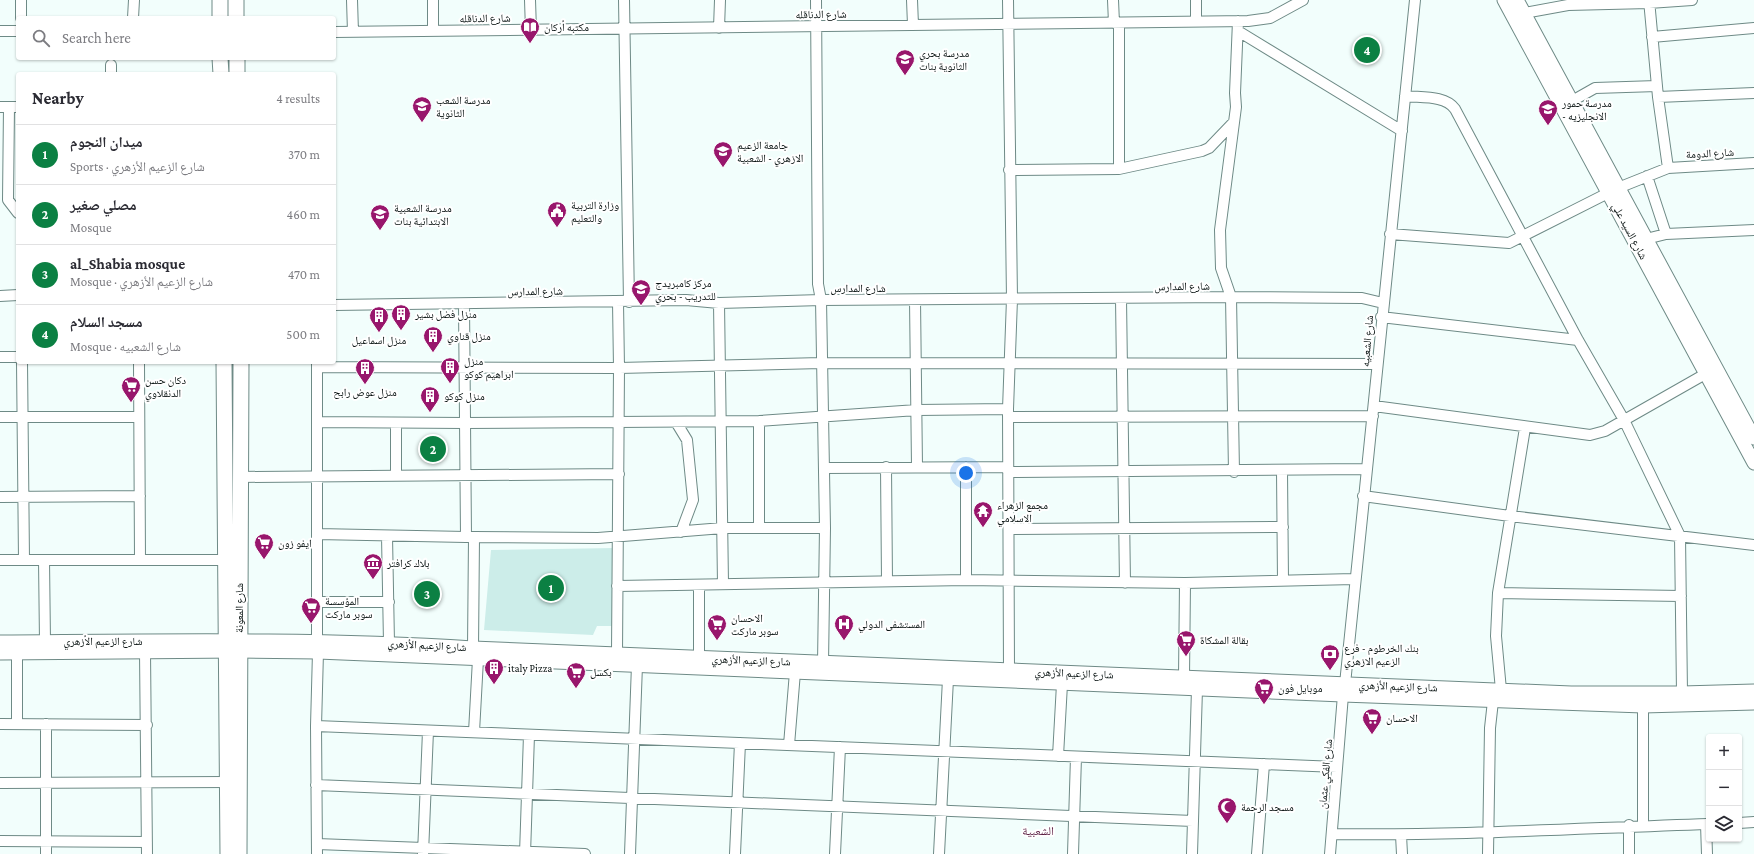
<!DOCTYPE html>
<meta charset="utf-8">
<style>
body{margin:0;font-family:"Crimson Pro","Noto Naskh Arabic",serif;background:#f7f7f7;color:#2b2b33}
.controls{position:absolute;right:12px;bottom:12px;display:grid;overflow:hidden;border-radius:4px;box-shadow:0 1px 3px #0004}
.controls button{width:36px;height:36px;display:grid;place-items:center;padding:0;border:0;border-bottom:1px solid #e1e1e2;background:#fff;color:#2b2b33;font:20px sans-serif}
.you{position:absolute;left:966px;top:473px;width:14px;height:14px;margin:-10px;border:3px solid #fff;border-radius:50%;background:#1a73e8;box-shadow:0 0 0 6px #1a73e833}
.badge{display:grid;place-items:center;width:26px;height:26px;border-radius:50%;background:#0b8043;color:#fff;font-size:13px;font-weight:700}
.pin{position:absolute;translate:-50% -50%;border:2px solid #fff;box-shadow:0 1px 4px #0006}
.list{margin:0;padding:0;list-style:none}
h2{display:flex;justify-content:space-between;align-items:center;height:52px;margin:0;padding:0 16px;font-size:17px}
h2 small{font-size:13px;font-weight:400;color:#7c7c81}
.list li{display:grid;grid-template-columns:26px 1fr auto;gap:12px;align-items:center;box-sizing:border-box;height:60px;padding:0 16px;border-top:1px solid #e1e1e2}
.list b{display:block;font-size:15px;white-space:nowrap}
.list p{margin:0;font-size:13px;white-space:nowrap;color:#7c7c81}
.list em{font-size:13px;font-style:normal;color:#7c7c81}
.icon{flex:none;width:22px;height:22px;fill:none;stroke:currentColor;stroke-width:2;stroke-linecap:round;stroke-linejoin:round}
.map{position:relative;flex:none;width:1754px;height:854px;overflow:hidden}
.search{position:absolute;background:#fff;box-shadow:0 1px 3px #0004;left:16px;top:16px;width:320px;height:44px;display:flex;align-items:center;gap:10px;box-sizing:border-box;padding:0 14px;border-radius:4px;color:#7c7c81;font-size:15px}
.panel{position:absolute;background:#fff;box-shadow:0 1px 3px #0004;left:16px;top:72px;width:320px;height:292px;border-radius:4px}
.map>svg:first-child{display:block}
.pitch{fill:#ccede9}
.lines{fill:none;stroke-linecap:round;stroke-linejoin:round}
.minor-casing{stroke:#6e8a86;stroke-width:12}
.major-casing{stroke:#6e8a86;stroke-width:15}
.highway-casing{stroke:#6e8a86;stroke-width:17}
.minor{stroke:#fff;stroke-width:10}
.major{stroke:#fff;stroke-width:13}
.highway{stroke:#fff;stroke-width:15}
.labels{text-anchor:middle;stroke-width:4;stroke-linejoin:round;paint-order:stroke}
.street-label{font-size:11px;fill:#071110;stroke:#fff}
.poi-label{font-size:11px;fill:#071110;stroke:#fff;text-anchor:start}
.neighbourhood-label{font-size:12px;fill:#5a1d41;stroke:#fff}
</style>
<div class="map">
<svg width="1754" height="854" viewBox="0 0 1754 854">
<rect width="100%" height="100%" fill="#f2fefc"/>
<!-- pitch -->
<path class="pitch" d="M614,548v78h-17l-4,9 -109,-5 7,-80z"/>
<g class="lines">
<defs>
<path id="minor" d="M21,0v18
M352,0l1,32
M433,0v31
M530,0l1,30
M624,0l5,302
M816,0l2,284 3,16 4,228 -2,135
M912,0l1,25
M1008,0l4,299 -4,110 1,261
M1113,0l1,23
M1196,0v21
M1649,0l9,97 10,71
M1524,13l44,-8 81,-2 43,-3
M133,18l1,-18
M1119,23v146l83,-18 7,-3 24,-25
M719,28l1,-28
M0,31h18
M1238,31l164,100
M334,32l914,-11 22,-3 33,-18
M1652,37l102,-9
M111,65v9
M1405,96c16,2 40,-1 50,13l123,231 46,80 56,116 2,157
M1658,97l96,-4
M1565,105l30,-17 62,-2
M0,107h18
M9,107l-1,93 10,13
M1009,170l110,-1
M1647,176l19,58
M1390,234l119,9 109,-55 50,-20 86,-5
M1646,239l20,-5 88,-4
M0,296l18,-1
M1121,299l4,284
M915,300l2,167
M719,303l4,281
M464,304l2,233h8l-1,111
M334,305l352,-5 33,3 102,-3 410,-3 131,1 21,5
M1381,317l197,23
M0,357h18
M22,362l2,198
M139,362l1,198
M317,362v279
M317,367l302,1 202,-5 556,1
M1374,406l216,29 15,-4 102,-58
M0,417h139
M1008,417l365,-1
M318,422l147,1 294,-2 158,-11 91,-1
M676,422l11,18 6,60 -12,32
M396,423v52
M886,467l1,114
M824,468l184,-1
M1282,471l1,110
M1008,472l359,-3
M1234,472l-3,-175 -10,-29 -1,-38 16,-123 -1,-14 3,-72
M240,477l379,-3
M1363,496l147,20 244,29
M0,497l140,-1
M759,528v-107
M1010,529l273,-2
M317,534l149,3
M387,536l2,107
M474,537l124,1 125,-10h102
M0,560h225
M44,560l1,82
M966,580v-113
M699,585v72
M617,586l349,-6 219,3 169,-4
M1498,593l183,3
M318,602h71
M17,652v72
M145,652l2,202
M617,654l2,-286 -1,-66
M1184,677l1,-94
M1345,684l70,-684
M0,724l147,1
M46,724v130
M316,726l1021,41
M474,732l4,-73
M789,745l6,-73
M1058,756l4,-72
M0,783l228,-1
M316,785l877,36
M1739,823l15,-1
M1706,824l1,30
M1643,825v-119
M1332,834c126,2 251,-6 377,-10
M1401,835l1,19
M0,841l147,1
M317,844l268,10
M317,854l-1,-128 2,-74
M423,854l5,-123
M525,854l4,-119
M630,854l7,-189
M735,854l5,-111
M835,854l5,-107
M939,854l9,-175
M1073,854l3,-97
M1192,854l5,-165
M1257,854l7,-90
M1330,854l13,-159
M1488,854l2,-126 3,-27 8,-11 -5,-54 2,-43 27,-165
M1629,854v-29"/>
<path id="major" d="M1504,0l250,463
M1517,0l237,438
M0,642c158,-1 316,-4 473,6l1098,45h111l72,-2
M0,653l239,-2 79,1 1025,43 300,11 111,-3"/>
<path id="highway" d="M220,0v18
M236,0v18
M220,58l1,16
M237,58v16
M224,362l4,492
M239,854l2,-492"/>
</defs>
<!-- minor casing -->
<use href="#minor" class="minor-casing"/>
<!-- major casing -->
<use href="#major" class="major-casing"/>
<!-- highway casing -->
<use href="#highway" class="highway-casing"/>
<!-- minor -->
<use href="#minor" class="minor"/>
<!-- major -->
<use href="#major" class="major"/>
<!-- highway -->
<use href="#highway" class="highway"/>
</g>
<!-- icons -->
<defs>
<symbol id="library-pin" viewBox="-11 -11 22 30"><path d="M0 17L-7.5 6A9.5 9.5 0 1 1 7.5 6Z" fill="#98166c" stroke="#fff"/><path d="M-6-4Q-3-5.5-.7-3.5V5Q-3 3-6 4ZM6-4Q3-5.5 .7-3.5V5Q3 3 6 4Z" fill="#fff"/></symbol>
<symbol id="school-pin" viewBox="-11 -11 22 30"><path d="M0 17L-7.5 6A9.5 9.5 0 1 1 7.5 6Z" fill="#98166c" stroke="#fff"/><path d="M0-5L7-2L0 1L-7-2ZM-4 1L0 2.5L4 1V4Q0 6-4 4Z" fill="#fff"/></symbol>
<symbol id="university-pin" viewBox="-11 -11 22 30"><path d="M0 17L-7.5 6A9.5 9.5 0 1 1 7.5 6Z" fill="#98166c" stroke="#fff"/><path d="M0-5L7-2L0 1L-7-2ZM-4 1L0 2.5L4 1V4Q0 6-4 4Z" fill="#fff"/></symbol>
<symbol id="civic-pin" viewBox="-11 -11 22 30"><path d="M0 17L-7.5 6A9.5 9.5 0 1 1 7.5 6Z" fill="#98166c" stroke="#fff"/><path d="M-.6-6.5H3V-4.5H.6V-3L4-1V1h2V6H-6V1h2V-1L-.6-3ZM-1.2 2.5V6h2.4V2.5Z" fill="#fff"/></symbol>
<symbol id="building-pin" viewBox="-11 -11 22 30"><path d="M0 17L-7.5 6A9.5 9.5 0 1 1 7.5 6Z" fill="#98166c" stroke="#fff"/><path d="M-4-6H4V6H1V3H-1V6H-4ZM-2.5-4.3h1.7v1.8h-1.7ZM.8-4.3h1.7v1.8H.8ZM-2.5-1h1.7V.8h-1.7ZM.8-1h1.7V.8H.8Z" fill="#fff"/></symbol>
<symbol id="supermarket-pin" viewBox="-11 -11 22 30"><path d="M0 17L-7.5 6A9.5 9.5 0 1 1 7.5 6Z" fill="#98166c" stroke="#fff"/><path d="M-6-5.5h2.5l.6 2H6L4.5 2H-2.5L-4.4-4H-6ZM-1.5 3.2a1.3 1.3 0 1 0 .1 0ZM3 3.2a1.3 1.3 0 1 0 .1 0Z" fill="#fff"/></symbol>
<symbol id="temple-pin" viewBox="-11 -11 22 30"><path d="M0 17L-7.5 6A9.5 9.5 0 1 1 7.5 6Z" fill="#98166c" stroke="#fff"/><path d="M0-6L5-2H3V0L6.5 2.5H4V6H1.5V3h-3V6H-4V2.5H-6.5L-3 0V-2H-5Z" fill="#fff"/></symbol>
<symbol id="museum-pin" viewBox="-11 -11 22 30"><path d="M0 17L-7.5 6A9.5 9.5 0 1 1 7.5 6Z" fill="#98166c" stroke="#fff"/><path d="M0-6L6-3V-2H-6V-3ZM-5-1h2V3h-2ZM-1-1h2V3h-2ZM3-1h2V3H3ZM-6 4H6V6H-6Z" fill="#fff"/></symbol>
<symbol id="hospital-pin" viewBox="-11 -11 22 30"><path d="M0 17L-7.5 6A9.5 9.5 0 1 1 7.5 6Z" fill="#98166c" stroke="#fff"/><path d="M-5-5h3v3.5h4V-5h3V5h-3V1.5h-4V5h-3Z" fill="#fff"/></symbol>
<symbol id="bank-pin" viewBox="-11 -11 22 30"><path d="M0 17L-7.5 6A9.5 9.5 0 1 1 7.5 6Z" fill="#98166c" stroke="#fff"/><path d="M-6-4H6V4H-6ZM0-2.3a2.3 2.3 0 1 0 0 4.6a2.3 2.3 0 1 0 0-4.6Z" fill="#fff"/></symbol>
<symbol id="mosque-pin" viewBox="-11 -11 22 30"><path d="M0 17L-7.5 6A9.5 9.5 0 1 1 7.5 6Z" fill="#98166c" stroke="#fff"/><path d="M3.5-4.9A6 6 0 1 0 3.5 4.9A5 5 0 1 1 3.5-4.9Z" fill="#fff"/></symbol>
</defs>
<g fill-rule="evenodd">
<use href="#library-pin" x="519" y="16" width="22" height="30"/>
<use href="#school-pin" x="894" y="48" width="22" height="30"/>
<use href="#school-pin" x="411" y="95" width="22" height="30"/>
<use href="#school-pin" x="1537" y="98" width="22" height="30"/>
<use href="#university-pin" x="712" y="140" width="22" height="30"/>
<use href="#civic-pin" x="546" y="200" width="22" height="30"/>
<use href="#school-pin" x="369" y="203" width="22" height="30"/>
<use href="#school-pin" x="630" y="278" width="22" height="30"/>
<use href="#building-pin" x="390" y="303" width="22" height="30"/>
<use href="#building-pin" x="368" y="305" width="22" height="30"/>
<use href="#building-pin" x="422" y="325" width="22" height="30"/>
<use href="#building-pin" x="439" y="356" width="22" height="30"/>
<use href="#building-pin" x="354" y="357" width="22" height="30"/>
<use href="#supermarket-pin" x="120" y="375" width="22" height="30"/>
<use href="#building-pin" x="419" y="385" width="22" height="30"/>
<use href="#temple-pin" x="972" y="500" width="22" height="30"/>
<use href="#supermarket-pin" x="253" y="532" width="22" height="30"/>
<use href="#museum-pin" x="362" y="552" width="22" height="30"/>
<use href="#supermarket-pin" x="300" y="596" width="22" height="30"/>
<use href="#supermarket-pin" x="706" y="613" width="22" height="30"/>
<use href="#hospital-pin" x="833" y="613" width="22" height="30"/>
<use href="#supermarket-pin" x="1175" y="629" width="22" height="30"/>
<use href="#bank-pin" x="1319" y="643" width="22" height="30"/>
<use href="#building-pin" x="483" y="657" width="22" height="30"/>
<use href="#supermarket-pin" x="565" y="661" width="22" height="30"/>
<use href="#supermarket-pin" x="1253" y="677" width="22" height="30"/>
<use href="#supermarket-pin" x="1361" y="707" width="22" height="30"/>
<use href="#mosque-pin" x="1216" y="796" width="22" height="30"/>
</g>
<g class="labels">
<!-- street labels -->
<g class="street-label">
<text transform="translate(821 14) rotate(-1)" y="4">شارع الدناقله</text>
<text transform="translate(485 18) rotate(-1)" y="4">شارع الدناقله</text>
<text transform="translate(1710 153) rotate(-3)" y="4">شارع الدومة</text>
<text transform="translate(1630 231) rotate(62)" y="4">شارع السيد علي</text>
<text transform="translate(1182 286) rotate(-1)" y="4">شارع المدارس</text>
<text x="858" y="292">شارع المدارس</text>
<text transform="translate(535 291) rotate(-1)" y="4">شارع المدارس</text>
<text transform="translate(1367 341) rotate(-85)" y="4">شارع الشعبيه</text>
<text transform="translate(239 608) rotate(-90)" y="4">شارع المعونة</text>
<text x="103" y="645">شارع الزعيم الأزهري</text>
<text transform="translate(427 645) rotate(3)" y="4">شارع الزعيم الأزهري</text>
<text transform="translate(751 660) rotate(2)" y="4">شارع الزعيم الأزهري</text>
<text transform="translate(1074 673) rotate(2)" y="4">شارع الزعيم الأزهري</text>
<text transform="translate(1398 686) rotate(2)" y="4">شارع الزعيم الأزهري</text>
<text transform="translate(1325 774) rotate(-85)" y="4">شارع الفكي عثمان</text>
</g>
<!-- poi labels -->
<g class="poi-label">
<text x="544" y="31">مكتبه أركان</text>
<text x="919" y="57">مدرسة بحري<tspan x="919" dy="13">الثانوية بنات</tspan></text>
<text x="436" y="104">مدرسة الشعب<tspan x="436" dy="13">الثانوية</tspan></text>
<text x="1562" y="107">مدرسة حمور<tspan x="1562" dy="13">- الانجليزيه</tspan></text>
<text x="737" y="149">جامعة الزعيم<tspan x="737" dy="13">الازهري - الشعبية</tspan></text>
<text x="571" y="209">وزارة التربية<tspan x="571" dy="13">والتعليم</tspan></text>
<text x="394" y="212">مدرسة الشعبية<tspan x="394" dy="13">الابتدائية بنات</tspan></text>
<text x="655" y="287">مركز كامبريدج<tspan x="655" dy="13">للتدريب - بحري</tspan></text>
<text x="415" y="318">منزل فضل بشير</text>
<text x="447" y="340">منزل قناوي</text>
<text x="379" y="344" text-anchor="middle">منزل اسماعيل</text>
<text x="464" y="365">منزل<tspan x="464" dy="13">ابراهيم كوكو</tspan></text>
<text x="145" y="384">دكان حسن<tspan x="145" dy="13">الدنقلاوي</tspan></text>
<text x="365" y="396" text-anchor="middle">منزل عوض رابح</text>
<text x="444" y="400">منزل كوكو</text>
<text x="997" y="509">مجمع الزهراء<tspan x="997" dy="13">الاسلامي</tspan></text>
<text x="278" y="547">ايفو زون</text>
<text x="387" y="567">بلاك كرافتر</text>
<text x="325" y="605">المؤسسة<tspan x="325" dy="13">سوبر ماركت</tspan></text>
<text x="731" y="622">الاحسان<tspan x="731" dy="13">سوبر ماركت</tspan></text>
<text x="858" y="628">المستشفى الدولي</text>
<text x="1200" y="644">بقالة المشكاة</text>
<text x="1344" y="652">بنك الخرطوم - فرع<tspan x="1344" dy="13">الزعيم الازهري</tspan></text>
<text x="508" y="672">italy Pizza</text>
<text x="590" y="676">بكسل</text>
<text x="1278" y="692">موبايل فون</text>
<text x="1386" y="722">الاحسان</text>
<text x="1241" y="811">مسجد الرحمة</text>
</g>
<!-- neighbourhood labels -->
<g class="neighbourhood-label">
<text x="1038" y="835">الشعبية</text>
</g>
</g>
</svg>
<div class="controls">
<button>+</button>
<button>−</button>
<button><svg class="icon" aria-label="layers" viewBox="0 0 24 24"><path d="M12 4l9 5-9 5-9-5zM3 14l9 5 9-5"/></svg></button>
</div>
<div class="you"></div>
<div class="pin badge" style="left:551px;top:588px">1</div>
<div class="pin badge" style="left:433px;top:449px">2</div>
<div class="pin badge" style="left:427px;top:594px">3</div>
<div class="pin badge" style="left:1367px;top:50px">4</div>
<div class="search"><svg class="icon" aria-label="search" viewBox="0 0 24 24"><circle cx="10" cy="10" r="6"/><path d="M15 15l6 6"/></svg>Search here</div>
<section class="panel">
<h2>Nearby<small>4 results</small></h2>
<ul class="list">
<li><span class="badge">1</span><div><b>ميدان النجوم</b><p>Sports · شارع الزعيم الأزهري</p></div><em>370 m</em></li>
<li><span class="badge">2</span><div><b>مصلي صغير</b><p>Mosque</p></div><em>460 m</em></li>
<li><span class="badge">3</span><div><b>al_Shabia mosque</b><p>Mosque · شارع الزعيم الأزهري</p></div><em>470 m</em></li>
<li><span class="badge">4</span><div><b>مسجد السلام</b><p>Mosque · شارع الشعبيه</p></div><em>500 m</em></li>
</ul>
</section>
</div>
